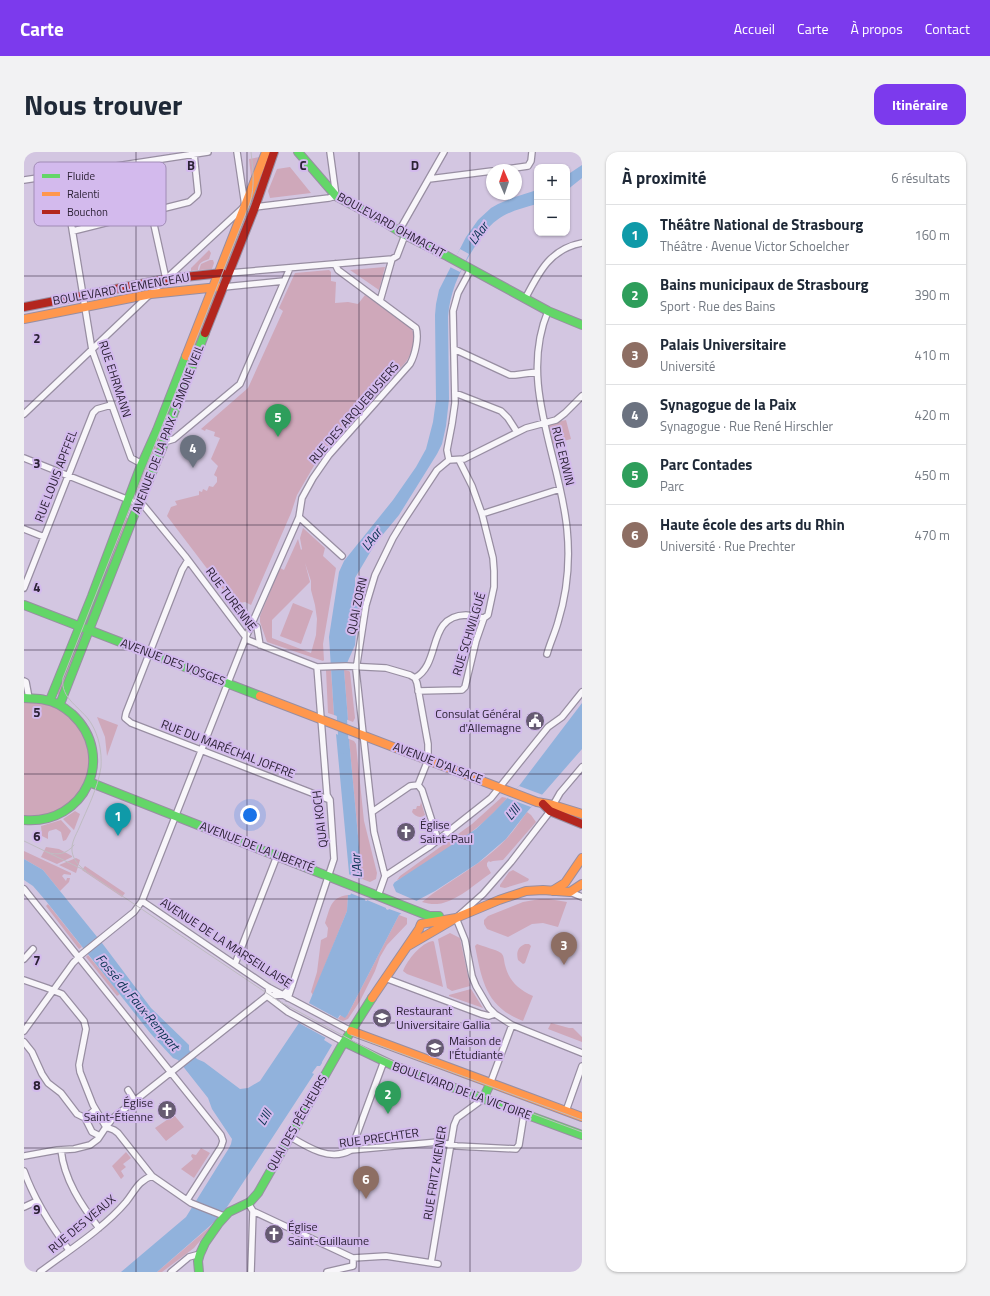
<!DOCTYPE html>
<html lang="fr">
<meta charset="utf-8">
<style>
body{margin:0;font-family:"Titillium Web",sans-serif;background:#f2f2f3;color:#1f2937}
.controls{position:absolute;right:12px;top:12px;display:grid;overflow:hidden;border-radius:8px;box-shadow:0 1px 3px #0004}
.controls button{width:36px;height:36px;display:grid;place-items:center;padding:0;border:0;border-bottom:1px solid #e0e1e3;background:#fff;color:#1f2937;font:20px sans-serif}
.compass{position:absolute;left:462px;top:12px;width:36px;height:36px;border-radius:50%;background:#fff;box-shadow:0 1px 3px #0004;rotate:358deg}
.you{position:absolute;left:226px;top:663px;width:14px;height:14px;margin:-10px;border:3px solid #fff;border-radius:50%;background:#1a73e8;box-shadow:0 0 0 6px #1a73e833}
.badge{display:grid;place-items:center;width:26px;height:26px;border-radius:50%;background:#7c3aed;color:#fff;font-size:13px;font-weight:700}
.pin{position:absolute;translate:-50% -33px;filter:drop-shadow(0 1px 2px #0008)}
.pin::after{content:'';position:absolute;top:21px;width:14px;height:12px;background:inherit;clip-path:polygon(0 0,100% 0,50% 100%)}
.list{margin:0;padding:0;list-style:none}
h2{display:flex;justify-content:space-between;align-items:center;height:52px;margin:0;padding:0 16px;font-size:17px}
h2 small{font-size:13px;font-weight:400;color:#747a83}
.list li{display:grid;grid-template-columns:26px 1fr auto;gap:12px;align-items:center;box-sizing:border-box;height:60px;padding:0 16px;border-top:1px solid #e0e1e3}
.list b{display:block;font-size:15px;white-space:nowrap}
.list p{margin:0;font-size:13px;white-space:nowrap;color:#747a83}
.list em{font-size:13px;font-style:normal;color:#747a83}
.map{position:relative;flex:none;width:558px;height:1120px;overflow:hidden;border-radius:12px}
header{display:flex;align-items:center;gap:24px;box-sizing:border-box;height:56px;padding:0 20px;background:#7c3aed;color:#fff}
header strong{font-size:19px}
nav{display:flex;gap:22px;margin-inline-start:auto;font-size:14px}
.intro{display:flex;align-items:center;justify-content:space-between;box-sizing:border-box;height:96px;padding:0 24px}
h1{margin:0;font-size:28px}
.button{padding:10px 18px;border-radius:12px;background:#7c3aed;color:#fff;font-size:14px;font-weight:700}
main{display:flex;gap:24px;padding:0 24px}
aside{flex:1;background:#fff;border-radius:12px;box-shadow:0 1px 3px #0004}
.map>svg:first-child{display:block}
.green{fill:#cfa8ba;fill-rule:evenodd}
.water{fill:#91b2dc}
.pier{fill:#d3c6e1}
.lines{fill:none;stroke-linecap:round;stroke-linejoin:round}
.canal{stroke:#91b2dc;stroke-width:6}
.river{stroke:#91b2dc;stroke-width:10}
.street-casing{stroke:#988ea2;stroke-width:8}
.fast-casing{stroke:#988ea2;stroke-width:10}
.slow-casing{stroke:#988ea2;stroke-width:10}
.jam-casing{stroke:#988ea2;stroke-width:10}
.street{stroke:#f8f6fa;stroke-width:5.5}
.fast{stroke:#63d668;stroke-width:8}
.slow{stroke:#ff974d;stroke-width:8}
.jam{stroke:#b3261e;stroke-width:8}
.tram{stroke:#bfbcc2;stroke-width:1}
.grid{fill:none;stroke:#2c2236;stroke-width:1;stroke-opacity:0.55}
.labels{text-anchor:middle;stroke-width:4;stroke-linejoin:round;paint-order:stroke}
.street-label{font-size:12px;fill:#2c2236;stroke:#d3baed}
.poi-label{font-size:12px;fill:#2c2236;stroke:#d3baed;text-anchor:start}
.water-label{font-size:13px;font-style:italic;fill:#093352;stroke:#d3baed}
.key{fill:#d3baed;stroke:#a18cb6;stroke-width:1}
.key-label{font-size:11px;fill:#2c2236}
.grid-label{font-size:13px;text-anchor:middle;font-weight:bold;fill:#2c2236;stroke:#d3baed;stroke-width:4;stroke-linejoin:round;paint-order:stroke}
</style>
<header>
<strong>Carte</strong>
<nav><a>Accueil</a><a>Carte</a><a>À propos</a><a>Contact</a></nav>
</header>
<div class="intro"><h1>Nous trouver</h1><a class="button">Itinéraire</a></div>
<main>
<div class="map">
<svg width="558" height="1120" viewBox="0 0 558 1120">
<rect width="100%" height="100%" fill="#d3c6e1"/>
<!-- green -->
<path class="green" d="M236,5l-12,38h-3l6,-18 -2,-18z
M266,15l21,26 -41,5 -2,-7 9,-22z
M185,98l2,3 -2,6c-5,2 -11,3 -11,11l-7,1v-3z
M186,108h3l1,3 -2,6 -13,1 2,-6z
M361,115l-6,23 -29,-20z
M305,118l2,2v9l5,1 -1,21 13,-1 10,2 7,-9 46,33c6,9 1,27 -6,35l-71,77h-1l-18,24 -18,31 -6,18 -40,92 -6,-3 -11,2 -67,-88 4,-9 6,-2 -2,-4 24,-6v-4l3,1 1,-3 4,2 2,-5 4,1 4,-5v-5l-3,-2 4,-9 -7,-7 9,-21 -6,-2 1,-4 -9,-3 -1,2 -4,-2 47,-41 35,-77 -4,-3 16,-35z
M189,144h4l-58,147 -4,-2z
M542,268l5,19 -18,5 -5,-20z
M130,293l4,2 -18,45 -4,-2z
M102,365l3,2 -37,93 -3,-1z
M279,376l22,20 -2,8 13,12 -13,76 1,16 -1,1 -56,-19 -7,-20v-6l20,-48 4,2 14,-31 3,11 1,-1 -2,-11zM281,411l6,18v9l4,15 2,14 -1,16 -5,18 -39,-15v-18l38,-38z
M269,451l20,8 -12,33 -21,-8z
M52,492l3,2 -19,49 -4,-2z
M302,518h5l3,45 -6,-2z
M320,518l5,1 1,1 5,46 -2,4 -5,-2z
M0,550c11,0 23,-1 33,4 45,24 43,90 -6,108 -9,3 -18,3 -27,3z
M73,565l21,8 -11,31 -2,-19z
M325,587l5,2 2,3 8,77 13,52 -1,6 -6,3 -8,-3z
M478,645l5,1c-27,34 -69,56 -104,80l-6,2 3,-4 72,-52z
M397,650l4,13c-5,4 -10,1 -13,-3l1,-3h3l1,-3h3z
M51,659l5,3 -6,16 -11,-11z
M503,660l4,3 5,7 -33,38 -10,1 -3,1 -1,-1 -2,2v3l4,7c-15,10 -30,25 -48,30 -6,2 -15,1 -21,-1 27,-22 60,-37 84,-63 8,-8 14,-18 21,-27z
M37,668l10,11 -5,9 -3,1 -2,-9 -5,-3 -7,2 -1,2v6l-6,-3 -1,-10z
M22,695l13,2 13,7v1l-15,7 -16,-7z
M0,699l47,22v2l-7,-1 -2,2 4,5 1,-3h3l-1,4 -9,9 -17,-21 -19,-11z
M52,706l4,2 -4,13 -17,-8z
M61,714l40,27 -3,4 -40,-27z
M489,718l16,9 -1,2 -23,7 -5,-1v-2l9,-13z
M324,743l-1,16 -34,84 -2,-3 6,-20 4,-32 6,-3 1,-9 -3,-5c5,-14 5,-26 23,-28z
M516,747h9l18,3 -9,25 -15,-4 -11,1 -24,13 -21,-8 -3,-5v-4l4,-4 35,-14z
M24,752l34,43 -3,2 -33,-43z
M375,763l8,3v6l-20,21 -7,12 -5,14 -15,30 -12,18 -5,2 -5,-2 3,-4 7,-1z
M426,781l10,5 10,48 -18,5 -5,-3 -9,-49z
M409,789l1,1 9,45 -36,-13 -4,-3c5,-12 18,-28 30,-30z
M453,792c7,3 18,5 24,9 3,2 3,8 4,12 4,16 13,24 28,31l-10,25c-37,-14 -41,-40 -48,-75z
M501,792h4l2,2 -6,17 -2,1 -5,-4c-2,-8 0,-13 7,-16z
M64,803l32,39 -3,2 -31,-39z
M447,837l12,19 -34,-12v-1z
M527,871l18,5h4l9,9v5l-34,-13z
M150,963l10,12 -18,14 -11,-13z
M177,996l9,5 -16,25 -13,-9 12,-10 -2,-3 1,-2 4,1z
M102,1000l5,6 -8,6 3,3 -5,4 3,5 -3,3 -9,-13z
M188,1073l-12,16 -6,7 -32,24h-5z"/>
<!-- water -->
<path class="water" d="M558,13v13l-15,12v-15z
M513,38v14c-14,4 -28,7 -40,16 -10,7 -16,18 -23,28 -14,22 -24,43 -26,69l1,82 -3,27 -4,18 -5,10 -38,61 -24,29 -20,34v9l8,1 -4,19h-1l-3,38 -11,25 4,50 -14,-5 -5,-78 10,-65 5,-11 49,-61 23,-33 10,-18 7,-27 3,-22 -1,-85 1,-11 3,-14 27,-53 12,-17 13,-12 7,-4 17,-7z
M558,551v46l-55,63 -21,27 -28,24 -43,28 -17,9 -19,15 -51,99 -3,4 -5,-3 -16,25 8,5 -10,17v1l-2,3h-3l-5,7 2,1 -87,133 -16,18 -54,47h-36l65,-55 43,-69 2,-4 1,-5 -20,-30 -4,-11 -30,-38 -5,-2 -22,-24 -105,-133 -13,-15 -9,-6v-21l19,11 59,73 49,65 38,37v5l8,9 7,3 36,27 8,-1 12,-7 39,-58 10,-20 38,-92 1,-16h2l1,-1 -15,-160 13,5 13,140 3,21 1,1 110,-72 18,-17 25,-26z"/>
<!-- pier -->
<path class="pier" d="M436,97l9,5 -9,18 -10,-5z
M495,634l24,9 -12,12 -24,-9z
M324,722l16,6 1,19h2l29,-20 -3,6 3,7 23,10 -16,12 -14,-5 -1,1 -2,-1v-1l-19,-8 -1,1 -1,-2 -15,-6z
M283,850l33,18 -12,19 -31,-17z"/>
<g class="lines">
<!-- canal -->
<path class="canal" d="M153,898l19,19"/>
<!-- river -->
<path class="river" d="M317,553l3,44"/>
<defs>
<path id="street" d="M476,18l28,-4 3,-5 1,-9
M39,22l29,176 39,108 11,6
M405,27l63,-8
M0,28l184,-28
M231,55l74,-9 7,-2 -6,-44
M127,59l15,68
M49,79l116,-29 8,-7 1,-2 -4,-39
M375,79l45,-79
M205,121l163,-14 5,-3 8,-21
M200,135l60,-6
M501,147c14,-27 25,-50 57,-56
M356,149l12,-42
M430,197l56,26h5l22,-3
M431,241l46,18 7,7 9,14
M0,262l142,-135 79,-73 -8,-54
M140,290l10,-3 66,-55 50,-116
M0,306l120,48 41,50 63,84 69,27 29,-1 40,2 24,7 5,3
M425,308l-2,-10 5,-26 3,-21 -2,-92 5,-18 13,-24
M425,308l15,-1 62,-31 30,-8 9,-7 17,-17
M458,362l78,-25
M275,365l43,39
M0,377l20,8
M164,408l-6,10 -56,143 -1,5 6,5 199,77
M0,436l69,-175 4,-4 14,-4
M227,472l6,3 3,18
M523,502c3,-11 8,-21 11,-32 9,-29 12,-63 9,-93 -7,-73 -49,-146 -19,-218
M391,526l2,5 11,61v16l-10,25
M391,526c27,-15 11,-62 51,-63 6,0 12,3 18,3
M0,529l2,1 3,16
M394,539l44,-1 3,-3 11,-46 8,-23 4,-3 6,-28v-16l-1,-13 -11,-44 -10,-28 -13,-26
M558,615l-22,26 -12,21 -37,48 -28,32 -27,24 9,22 7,36 4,10 13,22 6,6 17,11 70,28
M348,660l38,-26 8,-1 4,5 16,50
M361,724l-11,-44 -18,-162 10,-65 9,-30 18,-37 11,-18 33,-50 12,-10
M0,737l197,246 2,6 -2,6 -34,53
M546,740l12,5
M354,744l7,-20 44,-29 62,-49 57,-71 14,-10 20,-25
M118,749l126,86 83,44
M0,807l9,-10
M211,812l42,-108
M361,826l96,36 8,2 6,-2
M0,828l23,8 15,6 22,27 2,8 -7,36 1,7 13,33 13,22
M243,844l21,16 56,30
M243,844l16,-1 9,-9
M264,846l46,-139 -4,-59 -3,-5 -10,-128
M0,879l49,-68 9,-9 52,-42 8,-11 104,-264 53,-120 3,-19 11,-20 16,-23 81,-91c5,-9 9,-26 6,-36l-78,-58 -3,-6
M0,890l8,10 10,22 6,9 13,10 16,21 8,4 7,14 8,4
M466,932l22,-59
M104,938l7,11
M542,959l16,-45
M61,966l10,-8
M82,975l8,3 4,3 34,43 39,27 33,13
M265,984c18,11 41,26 62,14l87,-8 19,4 59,3 3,-4 5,-31
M37,998c3,29 20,55 38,78
M327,998l33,-89
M0,1004l33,-6 17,-1 16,-4 8,-6 8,-12 7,-9 154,-122 2,-4 -1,-5
M0,1019c10,28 27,55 45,79
M224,1051l5,8 100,47
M0,1055l13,-6
M329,1106l33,-2 52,8
M407,1111l23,-138 3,-7 26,-19
M16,1120c28,-21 64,-44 86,-70 8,-10 13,-22 26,-26
M147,1120l18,-15 11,-3
M227,1120l2,-61
M303,1120l26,-6v-8"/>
<path id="fast" d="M274,0l38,44 45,24 24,15 42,21 101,55 34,14
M0,453l236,91
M0,546c7,1 14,0 21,2 10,1 20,8 27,14 45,42 13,111 -48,106
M26,548l42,-104 48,-128 17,-38 29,-74
M36,552l73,-186 30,-72 3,-13 39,-100
M65,630l340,134h10
M320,890l48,23 190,70
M459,947l7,-15
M175,1120l-1,-11 2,-7 5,-11 14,-20 10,-11 21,-10 8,-9 83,-146 31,-49"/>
<path id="slow" d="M0,167l127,-25 67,-7
M162,204l80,-204
M236,544l277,106 16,3 29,9
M528,739l13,-8 17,-25
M384,794l48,-28 43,-18 27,-9 17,-1 27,2 12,-8
M348,846l47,-69 2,-5 35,-6
M327,879l231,86"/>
<path id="jam" d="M0,155l142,-28 56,-6
M181,181l50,-126 19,-55
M519,652l7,7 32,13"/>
</defs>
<!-- street casing -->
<use href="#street" class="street-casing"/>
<!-- fast casing -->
<use href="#fast" class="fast-casing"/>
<!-- slow casing -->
<use href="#slow" class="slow-casing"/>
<!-- jam casing -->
<use href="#jam" class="jam-casing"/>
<!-- street -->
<use href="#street" class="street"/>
<!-- fast -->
<use href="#fast" class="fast"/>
<!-- slow -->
<use href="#slow" class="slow"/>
<!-- jam -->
<use href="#jam" class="jam"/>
<!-- tram -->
<path class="tram" d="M0,689l58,28 195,131 102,55 20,9 183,68
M23,700c10,4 20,2 27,-7
M62,719c-7,-5 -13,-11 -14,-20 -1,-8 4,-16 7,-23 8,-19 19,-40 22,-61 1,-15 -2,-31 -10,-44 -10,-16 -31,-24 -28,-45l187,-475c5,-17 3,-33 1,-51
M327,883l231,85"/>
</g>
<!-- grid -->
<path class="grid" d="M112,0v1120M223,0v1120M335,0v1120M446,0v1120M0,124h558M0,249h558M0,373h558M0,498h558M0,622h558M0,747h558M0,871h558M0,996h558"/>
<!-- icons -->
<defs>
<symbol id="civic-disc" viewBox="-11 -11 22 22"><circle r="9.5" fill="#665b72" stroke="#d3baed"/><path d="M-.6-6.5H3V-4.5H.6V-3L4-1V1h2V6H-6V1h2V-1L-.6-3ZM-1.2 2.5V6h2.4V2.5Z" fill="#fff"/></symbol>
<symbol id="church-disc" viewBox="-11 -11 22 22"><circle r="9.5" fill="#665b72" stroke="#d3baed"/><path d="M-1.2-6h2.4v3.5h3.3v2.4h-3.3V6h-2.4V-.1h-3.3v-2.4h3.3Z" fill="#fff"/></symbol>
<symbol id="university-disc" viewBox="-11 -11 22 22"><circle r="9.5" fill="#665b72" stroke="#d3baed"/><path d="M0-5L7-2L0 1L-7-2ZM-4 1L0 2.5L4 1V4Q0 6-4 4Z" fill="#fff"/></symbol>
</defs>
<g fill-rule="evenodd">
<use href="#civic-disc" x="500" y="558" width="22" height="22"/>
<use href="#church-disc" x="371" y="669" width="22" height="22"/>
<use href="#university-disc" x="347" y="855" width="22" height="22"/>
<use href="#university-disc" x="400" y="885" width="22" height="22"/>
<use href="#church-disc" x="132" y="947" width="22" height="22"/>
<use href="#church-disc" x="239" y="1071" width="22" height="22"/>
</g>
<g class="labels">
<!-- street labels -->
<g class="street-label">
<text transform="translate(367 73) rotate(29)" y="4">BOULEVARD OHMACHT</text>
<text transform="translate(97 137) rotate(-10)" y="4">BOULEVARD CLEMENCEAU</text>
<text transform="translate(91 227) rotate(72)" y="4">RUE EHRMANN</text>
<text transform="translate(330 261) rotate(-49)" y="4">RUE DES ARQUEBUSIERS</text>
<text transform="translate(144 277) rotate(-69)" y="4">AVENUE DE LA PAIX - SIMONE VEIL</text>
<text transform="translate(539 304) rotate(76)" y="4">RUE ERWIN</text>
<text transform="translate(32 324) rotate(-69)" y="4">RUE LOUIS APFFEL</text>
<text transform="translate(207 447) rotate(53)" y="4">RUE TURENNE</text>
<text transform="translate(333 454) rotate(-78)" y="4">QUAI ZORN</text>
<text transform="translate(445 482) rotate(-73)" y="4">RUE SCHWILGUÉ</text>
<text transform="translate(149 510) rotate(21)" y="4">AVENUE DES VOSGES</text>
<text transform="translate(204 597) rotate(21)" y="4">RUE DU MARÉCHAL JOFFRE</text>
<text transform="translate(414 611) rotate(21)" y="4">AVENUE D'ALSACE</text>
<text transform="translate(296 667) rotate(-97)" y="4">QUAI KOCH</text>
<text transform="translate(233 695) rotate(21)" y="4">AVENUE DE LA LIBERTÉ</text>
<text transform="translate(202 791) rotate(33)" y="4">AVENUE DE LA MARSEILLAISE</text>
<text transform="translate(438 939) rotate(20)" y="4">BOULEVARD DE LA VICTOIRE</text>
<text transform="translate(273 971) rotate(-60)" y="4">QUAI DES PÊCHEURS</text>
<text transform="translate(355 986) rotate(-8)" y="4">RUE PRECHTER</text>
<text transform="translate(411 1021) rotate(-81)" y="4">RUE FRITZ KIENER</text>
<text transform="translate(58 1072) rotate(-40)" y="4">RUE DES VEAUX</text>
</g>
<!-- poi labels -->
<g class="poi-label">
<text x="497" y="566" text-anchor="end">Consulat Général<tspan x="497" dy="14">d'Allemagne</tspan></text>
<text x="396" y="677">Église<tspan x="396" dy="14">Saint-Paul</tspan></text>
<text x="372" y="863">Restaurant<tspan x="372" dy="14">Universitaire Gallia</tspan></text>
<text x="425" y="893">Maison de<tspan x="425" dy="14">l'Étudiante</tspan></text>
<text x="129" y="955" text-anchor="end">Église<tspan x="129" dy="14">Saint-Étienne</tspan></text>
<text x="264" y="1079">Église<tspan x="264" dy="14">Saint-Guillaume</tspan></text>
</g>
<!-- water labels -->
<g class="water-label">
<text transform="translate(454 81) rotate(-54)" y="5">L'Aar</text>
<text transform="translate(347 387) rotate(-53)" y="5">L'Aar</text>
<text transform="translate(488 660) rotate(-50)" y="5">L'Ill</text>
<text transform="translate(332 714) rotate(-95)" y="5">L'Aar</text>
<text transform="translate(114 850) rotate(50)" y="5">Fossé du Faux-Rempart</text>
<text transform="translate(240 965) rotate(-59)" y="5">L'Ill</text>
</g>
</g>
<!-- legend -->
<rect x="10" y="10" width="132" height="64" rx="6" class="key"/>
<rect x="18" y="22" width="18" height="4" fill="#63d668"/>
<rect x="18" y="40" width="18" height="4" fill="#ff974d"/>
<rect x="18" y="58" width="18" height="4" fill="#b3261e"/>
<g class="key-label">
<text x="43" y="28">Fluide</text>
<text x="43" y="46">Ralenti</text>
<text x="43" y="64">Bouchon</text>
</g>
<g class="grid-label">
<text x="167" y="18">B</text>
<text x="279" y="18">C</text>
<text x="391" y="18">D</text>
<text x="13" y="191">2</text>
<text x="13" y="316">3</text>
<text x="13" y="440">4</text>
<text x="13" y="565">5</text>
<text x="13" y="689">6</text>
<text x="13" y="813">7</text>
<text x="13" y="938">8</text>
<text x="13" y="1062">9</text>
</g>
</svg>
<div class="controls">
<button>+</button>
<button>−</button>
</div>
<svg class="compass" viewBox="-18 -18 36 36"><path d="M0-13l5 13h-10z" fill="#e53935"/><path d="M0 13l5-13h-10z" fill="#747a83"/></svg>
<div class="you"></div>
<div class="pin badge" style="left:94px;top:684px;background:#0f9aa8">1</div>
<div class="pin badge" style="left:364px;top:962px;background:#2e9e5b">2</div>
<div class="pin badge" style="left:540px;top:813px;background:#8d6e63">3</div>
<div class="pin badge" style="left:169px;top:316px;background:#6b7280">4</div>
<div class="pin badge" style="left:254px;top:285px;background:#2e9e5b">5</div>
<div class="pin badge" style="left:342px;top:1047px;background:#8d6e63">6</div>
</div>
<aside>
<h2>À proximité<small>6 résultats</small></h2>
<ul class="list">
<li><span class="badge" style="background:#0f9aa8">1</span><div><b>Théâtre National de Strasbourg</b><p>Théâtre · Avenue Victor Schoelcher</p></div><em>160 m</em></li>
<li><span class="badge" style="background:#2e9e5b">2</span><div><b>Bains municipaux de Strasbourg</b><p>Sport · Rue des Bains</p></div><em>390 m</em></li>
<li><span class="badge" style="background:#8d6e63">3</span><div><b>Palais Universitaire</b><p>Université</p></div><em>410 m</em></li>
<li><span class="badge" style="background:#6b7280">4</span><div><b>Synagogue de la Paix</b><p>Synagogue · Rue René Hirschler</p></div><em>420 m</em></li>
<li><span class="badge" style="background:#2e9e5b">5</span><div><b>Parc Contades</b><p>Parc</p></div><em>450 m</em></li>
<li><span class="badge" style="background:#8d6e63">6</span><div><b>Haute école des arts du Rhin</b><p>Université · Rue Prechter</p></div><em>470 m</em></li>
</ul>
</aside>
</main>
